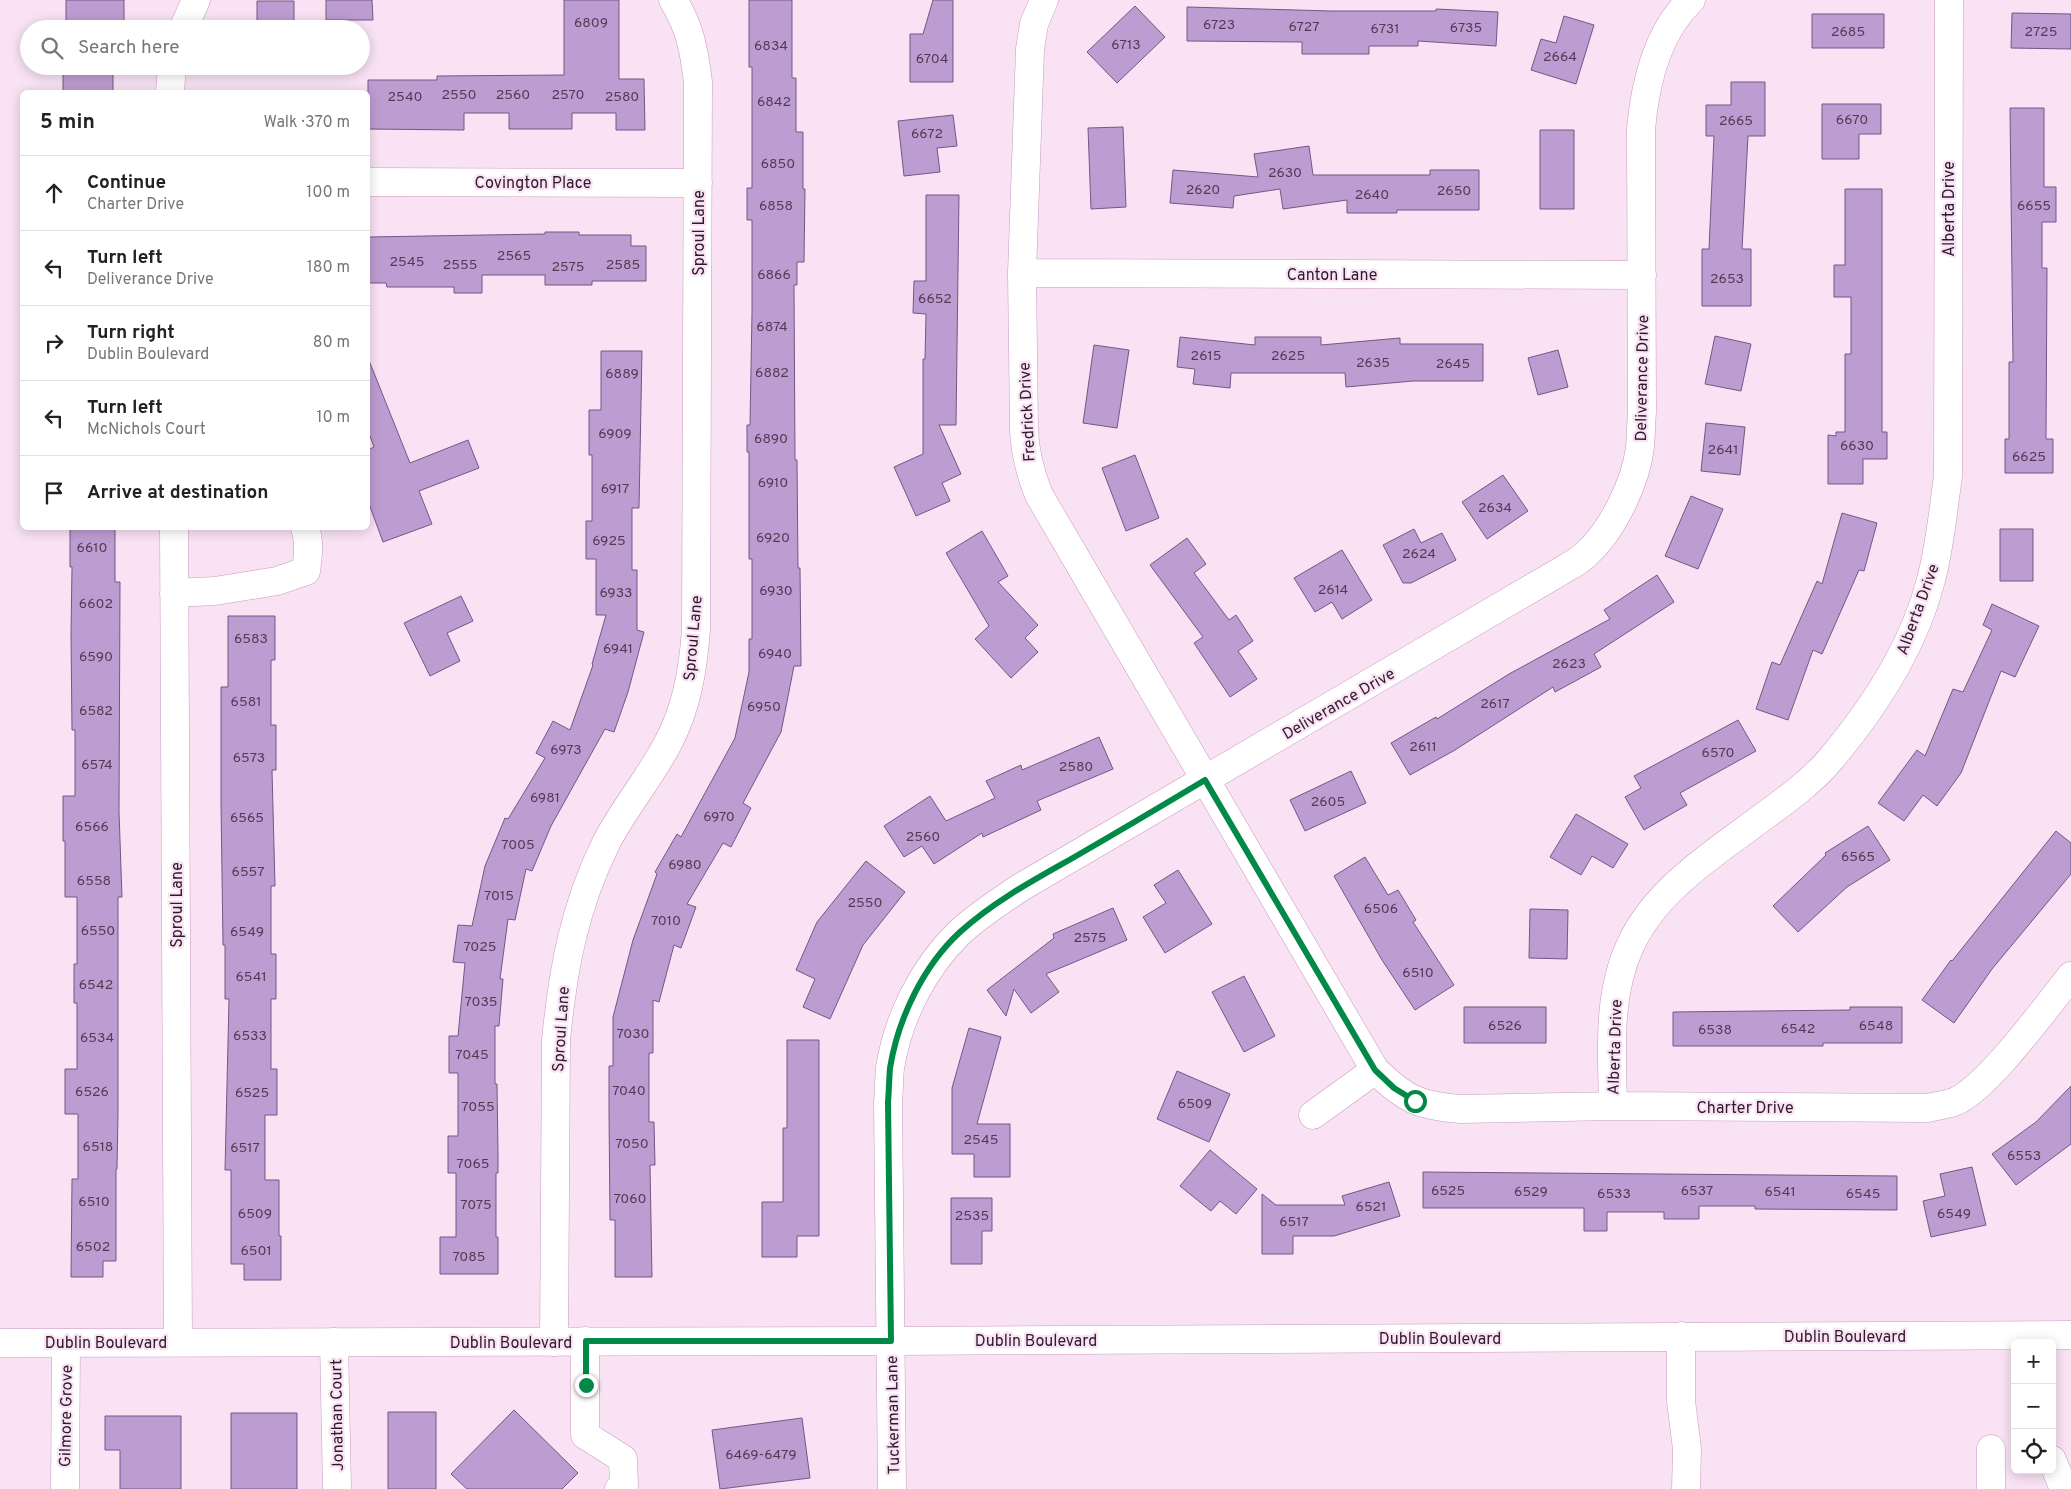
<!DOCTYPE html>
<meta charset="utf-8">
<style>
body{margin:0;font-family:Overpass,sans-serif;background:#f6f6f6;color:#222}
.controls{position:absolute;right:15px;bottom:15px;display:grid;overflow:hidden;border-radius:8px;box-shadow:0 2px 12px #0003}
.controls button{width:45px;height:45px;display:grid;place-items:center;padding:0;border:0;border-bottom:1px solid #e0e0e0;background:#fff;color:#222;font:25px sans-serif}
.stop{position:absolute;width:15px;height:15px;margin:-11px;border:4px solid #018a47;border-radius:50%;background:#fff}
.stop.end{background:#018a47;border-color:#fff;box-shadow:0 1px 5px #0008}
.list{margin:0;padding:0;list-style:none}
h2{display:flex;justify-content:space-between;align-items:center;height:65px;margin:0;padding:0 20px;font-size:21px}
h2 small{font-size:16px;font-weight:400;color:#767676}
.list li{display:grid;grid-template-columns:32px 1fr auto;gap:15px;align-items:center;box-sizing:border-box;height:75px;padding:0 20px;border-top:1px solid #e0e0e0}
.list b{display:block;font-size:19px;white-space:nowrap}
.list p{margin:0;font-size:16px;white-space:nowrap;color:#767676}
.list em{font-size:16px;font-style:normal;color:#767676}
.icon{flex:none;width:28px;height:28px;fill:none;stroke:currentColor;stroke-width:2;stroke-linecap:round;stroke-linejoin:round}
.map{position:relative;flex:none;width:2071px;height:1489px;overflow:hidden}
.search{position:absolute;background:#fff;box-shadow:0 2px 12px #0003;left:20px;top:20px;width:350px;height:55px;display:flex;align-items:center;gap:12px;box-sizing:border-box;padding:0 18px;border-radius:28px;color:#767676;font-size:19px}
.panel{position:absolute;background:#fff;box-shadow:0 2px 12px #0003;left:20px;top:90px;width:350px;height:440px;border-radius:8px}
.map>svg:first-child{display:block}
.building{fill:#bd9cd1;stroke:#755687}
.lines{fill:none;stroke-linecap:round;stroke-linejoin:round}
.minor-casing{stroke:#cc98c3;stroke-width:29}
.major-casing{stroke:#cc98c3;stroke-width:29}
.minor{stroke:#fff;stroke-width:28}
.major{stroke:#fff;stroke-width:28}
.route{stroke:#018a47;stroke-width:6}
.labels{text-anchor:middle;stroke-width:4.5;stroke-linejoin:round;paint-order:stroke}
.number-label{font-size:14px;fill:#523a54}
.street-label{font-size:16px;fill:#2e1a2b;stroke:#f8e2f4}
</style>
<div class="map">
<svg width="2071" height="1489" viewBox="0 0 2071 1489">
<rect width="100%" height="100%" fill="#f8e2f4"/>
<!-- building -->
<path class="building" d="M66,0h58v25h-58z
M326,0h46l1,20h-47z
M564,0h55v79h25l1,51h-29v-17h-44v16h-63v-16h-45v17l-96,-1v-49h69v-4l127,-1z
M749,0h43v78h4v54h7v57h2l-1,73h-7v23h-3l1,175h2l1,108h2l1,98h-7l-13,66 -38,71 8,5 -20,39 -8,-4 -36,61 9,3 -15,41 -7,-3 -15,57 -6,-2v53h-4v69h5l1,43h-5l2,112h-37v-57h-5l-1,-107v-47h4v-49l20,-77 24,-66 -2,-2 22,-38 4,3 54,-99 14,-66v-33h3v-80h-3v-107h-2v-27h3l2,-113v-92h-5v-32h5v-121h-3z
M933,0h20v82h-43v-48h13z
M257,1h37v28h-37z
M1135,6l30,31 -48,46 -30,-31z
M1187,7l145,4h104v-2l62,3 -2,34 -78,-5v5h-49v8h-67v-12l-115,-1z
M2012,13l59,1v35l-60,-1z
M1812,14h72v34h-72z
M1564,16l30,9 -18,59 -45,-14 10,-31 15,4z
M63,66h50v26h-50z
M1731,82h34v54h-17l-6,113h9v57h-49v-57h7l5,-113h-8v-31h25z
M1822,104h59v30h-22v25h-37z
M2010,108h34v79h12v35h-14v46h5l-1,171h7v34h-48v-34h4v-77h4z
M953,115l4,31 -20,2 3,24 -36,4 -6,-55z
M1123,127l3,80 -35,2 -3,-81z
M1540,130h34v79h-34z
M1309,146l4,29h117v-5h49v40h-82v3h-50v-13l-64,9 -3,-20 -46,7 -1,12 -63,-5 3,-33 85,7 -4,-23z
M1845,189h37v243h5v27h-24v25h-35v-49l8,1v-4h9v-78h6v-57h-17v-32h11z
M926,195h33l-3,230h-17l22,49 -19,9 8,18 -34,15 -22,-49 29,-13v-95h2l1,-45 -13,-1 1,-32h12z
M545,232h34v3h52v11h15v35h-54v4h-47v-10h-63v18h-28v-6h-67l-1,-4h-18v-46l177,-3z
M1715,336l36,8 -10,47 -36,-7z
M1180,337l75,8v-8h66v8l79,-7v6h83v37h-70l-67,6 -1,-14h-114l-1,15 -37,-4 2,-15 -18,-2z
M1094,345l35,5 -12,78 -34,-5z
M1558,350l10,37 -30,8 -10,-37z
M601,351h41l-3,157h-7v62h5v60l7,2 -16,60 -14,40 -9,-3 -54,97 -19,45 -6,-2 -11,51 -7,-1 -8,60h3l-4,47h-4v58h2l1,69v20h-2v64h2v37h-58v-37h16v-64h-8v-37h10v-63h-9v-37h9l7,-73 -12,-1 5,-37 14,1 13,-60 20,-48 3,1 37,-61 -9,-5 17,-32 17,9 23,-65 -1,-1 14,-49h-10v-56h-10v-38h6v-66h-3v-45h12z
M368,358l42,105 58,-23 11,28 -60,23 13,33 -49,18 -15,-41v-51l6,-3 -6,-16z
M1706,423l39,4 -5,48 -39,-4z
M1135,455l24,63 -33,13 -24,-63z
M1503,475l25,36 -41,28 -25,-37z
M1691,496l32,13 -25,60 -33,-13z
M1842,513l35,10 -13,48 -5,-1 -37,84 -9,-4 -25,70 -32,-11 16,-47 8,3 37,-84 5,3z
M70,528h45v54h5l-1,230 3,85h-4v217l-1,55h-1v92h-13v16h-32l1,-98h6v-65h-13v-45h12v-66h-3v-39h3v-67h-12v-56h-2v-45h12v-66h-3l-1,-96 1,-67h-2z
M1414,529l7,14 21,-10 14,27 -45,23h-8l-20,-38z
M2000,529h33v52h-33z
M982,531l26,45 -10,6 40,43 -13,13 13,14 -27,26 -36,-39 14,-13 -43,-73z
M1187,538l19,26 -12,9 35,47 7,-5 17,26 -15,10 19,28 -27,18 -36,-54 9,-6 -53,-72z
M1342,550l30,50 -30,19 -10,-17 -17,10 -21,-34z
M1657,575l17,27 -80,52 7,13 -46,25 -2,-5 -98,63 -45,25 -19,-32 45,-26 1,2 72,-45 101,-55 -6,-9z
M461,596l12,25 -26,12 13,28 -30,15 -26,-53z
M1992,604l47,22 -24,51 -14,-6 -40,102 -24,33 -14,-11 -19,26 -26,-18 39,-53 8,6 28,-67 10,3 29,-62 -9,-5z
M228,616h47v44h-4v65h5v45h-4l3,116h-4v68h5v45h-5v70h6v46h-12v65h14v56h2v44h-37v-16h-13v-94h-6l4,-171h-4v-54h-2l-2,-142v-116h7z
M1738,720l18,31 -76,42 7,12 -43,25 -19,-33 16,-9 -7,-12z
M1099,737l14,32 -76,32 4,9 -58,27 -1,-4 -48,31 -12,-18 -18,11 -20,-31 46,-30 16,25 49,-23 -9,-17 35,-16 1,5z
M1351,771l15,32 -61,28 -15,-31z
M1576,814l52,30 -15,24 -21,-12 -11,19 -31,-18z
M1868,826l22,34 -43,27 -49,45 -25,-26 53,-51 -1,-2z
M2056,831l15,12v31l-79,95 -38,54 -32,-23 29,-40 1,1z
M1365,857l23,38 10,-5 18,30 -3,2 41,63 -39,25 -33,-50 -48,-84z
M866,861l39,31 -42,53 -33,74 -27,-12 12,-28 -19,-9 21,-48z
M1178,870l34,54 -47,29 -22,-36 23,-14 -12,-18z
M1113,908l14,32 -81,34 13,18 -28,21 -17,-24 -8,27 -19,-26 67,-52 -1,-4z
M1530,909l38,1 -1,49 -38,-1z
M1244,976l31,60 -31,16 -32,-60z
M1464,1007h82v36h-82z
M1850,1007h52v36h-79v3h-150v-34l177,-2z
M969,1028l32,9 -24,87h33v53h-36v-23h-22v-66z
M787,1040h32v196h-22v21h-35v-55h21v-74h4z
M1177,1071l53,23 -21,48 -52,-23z
M2071,1086v58l-55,41 -24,-31 44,-32z
M1210,1150l47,39 -21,25 -16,-13 -9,10 -31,-25z
M1972,1167l14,58 -55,12 -8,-36 22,-5 -5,-22z
M1423,1172l474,4v34l-142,-1v-3h-56v13h-35v-7h-57v19h-23v-23h-161z
M1389,1182l11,34 -66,20h-41v18h-31v-60l14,11h69l-3,-9z
M951,1198h41v33h-10v33h-31z
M514,1410l64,63 -16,16h-95l-16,-15z
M388,1412h48v77h-48z
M231,1413h66v76h-66z
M105,1416h76v73h-61v-39h-15z
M802,1418l8,60 -90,11 -8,-59z"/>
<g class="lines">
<defs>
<path id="minor" d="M1044,0l-10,24 -4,25 -8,224 2,157c1,24 6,43 15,65l336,575c30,29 44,36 86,39l152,-3 314,2c9,-2 18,-3 27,-6 32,-12 93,-96 117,-126
M183,29l13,-29
M170,92l2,-26
M368,182l330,1
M1022,273l620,2
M174,528l4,814
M174,593l41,-2 62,-10 29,-10c2,-14 4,-30 -1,-43
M1613,1106c-1,-54 -6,-110 17,-160 26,-58 88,-95 137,-132 22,-16 45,-33 63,-54 44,-52 84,-114 101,-180 9,-34 12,-69 17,-104l1,-476
M1313,1115l62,-45
M1681,1336v65l6,48 -1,40
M585,1341v94l38,24 1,26 -5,4
M334,1342l3,147
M554,1342l2,-302c7,-71 18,-132 50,-197 18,-35 44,-65 62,-100 19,-35 25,-74 28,-113l2,-548c-4,-32 -8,-55 -25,-82
M2052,1460l12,29
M65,1489l1,-146
M892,1489l-4,-386c1,-12 1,-24 2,-35 8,-50 33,-100 69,-135 18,-17 39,-30 59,-44l538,-315c9,-6 21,-11 29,-19 27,-23 51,-73 55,-108 1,-12 1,-23 2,-35l-1,-283c4,-45 16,-97 50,-129
M1991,1489v-40"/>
<path id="major" d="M0,1343l891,-2 1180,-6"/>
</defs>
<!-- minor casing -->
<use href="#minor" class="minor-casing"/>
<!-- major casing -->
<use href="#major" class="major-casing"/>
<!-- minor -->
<use href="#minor" class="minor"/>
<!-- major -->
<use href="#major" class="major"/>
</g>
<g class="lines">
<!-- route -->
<path class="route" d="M586,1385v-44h305l-3,-239c1,-11 1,-22 2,-34 8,-49 33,-102 70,-136 33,-30 72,-51 111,-73 45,-26 89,-52 134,-79l170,290 19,18 21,13"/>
</g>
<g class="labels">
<!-- number labels -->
<g class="number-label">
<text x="591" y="27">6809</text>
<text x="1219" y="29">6723</text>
<text x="1304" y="31">6727</text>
<text x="1466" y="32">6735</text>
<text x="1385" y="33">6731</text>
<text x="1848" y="36">2685</text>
<text x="2041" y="36">2725</text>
<text x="1126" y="49">6713</text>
<text x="771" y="50">6834</text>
<text x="1560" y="61">2664</text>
<text x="932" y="63">6704</text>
<text x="459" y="99">2550</text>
<text x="513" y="99">2560</text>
<text x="568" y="99">2570</text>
<text x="405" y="101">2540</text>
<text x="622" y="101">2580</text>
<text x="774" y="106">6842</text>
<text x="1852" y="124">6670</text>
<text x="1736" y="125">2665</text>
<text x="927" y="138">6672</text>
<text x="778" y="168">6850</text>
<text x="1285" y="177">2630</text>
<text x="1203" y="194">2620</text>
<text x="1454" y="195">2650</text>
<text x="1372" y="199">2640</text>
<text x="776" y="210">6858</text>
<text x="2034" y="210">6655</text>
<text x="514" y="260">2565</text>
<text x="407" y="266">2545</text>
<text x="460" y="269">2555</text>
<text x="623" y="269">2585</text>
<text x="568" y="271">2575</text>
<text x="774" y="279">6866</text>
<text x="1727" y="283">2653</text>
<text x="935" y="303">6652</text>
<text x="772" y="331">6874</text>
<text x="1206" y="360">2615</text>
<text x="1288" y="360">2625</text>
<text x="1373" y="367">2635</text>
<text x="1453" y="368">2645</text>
<text x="772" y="377">6882</text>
<text x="622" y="378">6889</text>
<text x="615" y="438">6909</text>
<text x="771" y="443">6890</text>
<text x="1857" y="450">6630</text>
<text x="1723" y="454">2641</text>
<text x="2029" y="461">6625</text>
<text x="773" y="487">6910</text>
<text x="615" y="493">6917</text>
<text x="1495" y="512">2634</text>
<text x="773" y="542">6920</text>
<text x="609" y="545">6925</text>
<text x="92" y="552">6610</text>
<text x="1419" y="558">2624</text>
<text x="1333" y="594">2614</text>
<text x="776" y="595">6930</text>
<text x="616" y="597">6933</text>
<text x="96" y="608">6602</text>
<text x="251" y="643">6583</text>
<text x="618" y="653">6941</text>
<text x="775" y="658">6940</text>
<text x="96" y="661">6590</text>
<text x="1569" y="668">2623</text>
<text x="246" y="706">6581</text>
<text x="1495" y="708">2617</text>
<text x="764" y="711">6950</text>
<text x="96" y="715">6582</text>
<text x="1423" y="751">2611</text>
<text x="566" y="754">6973</text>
<text x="1718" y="757">6570</text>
<text x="249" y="762">6573</text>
<text x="97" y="769">6574</text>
<text x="1076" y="771">2580</text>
<text x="545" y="802">6981</text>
<text x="1328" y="806">2605</text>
<text x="719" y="821">6970</text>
<text x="247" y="822">6565</text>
<text x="92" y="831">6566</text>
<text x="923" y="841">2560</text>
<text x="518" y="849">7005</text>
<text x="1858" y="861">6565</text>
<text x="685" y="869">6980</text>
<text x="248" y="876">6557</text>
<text x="94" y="885">6558</text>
<text x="499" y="900">7015</text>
<text x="865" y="907">2550</text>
<text x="1381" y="913">6506</text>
<text x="666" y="925">7010</text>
<text x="98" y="935">6550</text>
<text x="247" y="936">6549</text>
<text x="1090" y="942">2575</text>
<text x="480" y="951">7025</text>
<text x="1418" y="977">6510</text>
<text x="251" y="981">6541</text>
<text x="96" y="989">6542</text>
<text x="481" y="1006">7035</text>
<text x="1505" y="1030">6526</text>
<text x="1876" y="1030">6548</text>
<text x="1798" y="1033">6542</text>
<text x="1715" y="1034">6538</text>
<text x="633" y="1038">7030</text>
<text x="250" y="1040">6533</text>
<text x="97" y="1042">6534</text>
<text x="472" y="1059">7045</text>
<text x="629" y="1095">7040</text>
<text x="92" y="1096">6526</text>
<text x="252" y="1097">6525</text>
<text x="1195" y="1108">6509</text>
<text x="478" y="1111">7055</text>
<text x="981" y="1144">2545</text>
<text x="632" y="1148">7050</text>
<text x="98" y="1151">6518</text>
<text x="245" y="1152">6517</text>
<text x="2024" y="1160">6553</text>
<text x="473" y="1168">7065</text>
<text x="1448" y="1195">6525</text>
<text x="1697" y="1195">6537</text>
<text x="1531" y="1196">6529</text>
<text x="1780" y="1196">6541</text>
<text x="1614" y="1198">6533</text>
<text x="1863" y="1198">6545</text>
<text x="630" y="1203">7060</text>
<text x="94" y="1206">6510</text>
<text x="476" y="1209">7075</text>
<text x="1371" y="1211">6521</text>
<text x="255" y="1218">6509</text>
<text x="1954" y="1218">6549</text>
<text x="972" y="1220">2535</text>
<text x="1294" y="1226">6517</text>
<text x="93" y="1251">6502</text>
<text x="256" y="1255">6501</text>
<text x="469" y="1261">7085</text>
<text x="761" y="1459">6469-6479</text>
</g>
<!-- street labels -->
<g class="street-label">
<text x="533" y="188">Covington Place</text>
<text transform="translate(1948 209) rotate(-90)" y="6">Alberta Drive</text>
<text transform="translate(698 233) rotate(-90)" y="6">Sproul Lane</text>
<text x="1332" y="280">Canton Lane</text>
<text transform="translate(1641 378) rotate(-89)" y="6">Deliverance Drive</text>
<text transform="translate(1026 412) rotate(-93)" y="6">Fredrick Drive</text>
<text transform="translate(1917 609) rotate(-70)" y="6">Alberta Drive</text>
<text transform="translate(692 638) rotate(-85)" y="6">Sproul Lane</text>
<text transform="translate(1338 703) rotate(-30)" y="6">Deliverance Drive</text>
<text transform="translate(176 905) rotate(-90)" y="6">Sproul Lane</text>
<text transform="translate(560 1029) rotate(-86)" y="6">Sproul Lane</text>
<text transform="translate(1614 1047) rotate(-88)" y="6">Alberta Drive</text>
<text x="1745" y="1113">Charter Drive</text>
<text x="1845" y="1342">Dublin Boulevard</text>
<text x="1440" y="1344">Dublin Boulevard</text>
<text x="1036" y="1346">Dublin Boulevard</text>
<text x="106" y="1348">Dublin Boulevard</text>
<text x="511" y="1348">Dublin Boulevard</text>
<text transform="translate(336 1415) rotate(-91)" y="6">Jonathan Court</text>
<text transform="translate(892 1415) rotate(-91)" y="6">Tuckerman Lane</text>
<text transform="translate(65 1416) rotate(-89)" y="6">Gilmore Grove</text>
</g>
</g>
</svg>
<div class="controls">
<button>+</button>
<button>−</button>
<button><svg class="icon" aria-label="locate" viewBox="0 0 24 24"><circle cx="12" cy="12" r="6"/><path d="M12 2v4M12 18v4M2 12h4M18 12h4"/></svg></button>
</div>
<div class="stop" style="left:1415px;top:1101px"></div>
<div class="stop end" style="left:586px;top:1385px"></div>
<div class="search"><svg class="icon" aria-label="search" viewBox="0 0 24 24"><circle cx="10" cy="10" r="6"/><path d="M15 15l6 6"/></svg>Search here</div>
<section class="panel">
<h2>5 min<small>Walk · 370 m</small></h2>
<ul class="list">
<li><svg class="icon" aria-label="ahead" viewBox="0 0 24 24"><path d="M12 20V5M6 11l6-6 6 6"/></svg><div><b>Continue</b><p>Charter Drive</p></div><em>100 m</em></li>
<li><svg class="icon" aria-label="left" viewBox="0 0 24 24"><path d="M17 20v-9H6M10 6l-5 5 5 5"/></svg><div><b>Turn left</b><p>Deliverance Drive</p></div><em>180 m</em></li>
<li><svg class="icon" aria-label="right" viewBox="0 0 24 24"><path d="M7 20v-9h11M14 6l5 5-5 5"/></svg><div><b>Turn right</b><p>Dublin Boulevard</p></div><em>80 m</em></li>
<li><svg class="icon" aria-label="left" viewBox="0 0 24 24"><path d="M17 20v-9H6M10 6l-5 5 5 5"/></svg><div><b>Turn left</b><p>McNichols Court</p></div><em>10 m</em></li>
<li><svg class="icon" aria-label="arrive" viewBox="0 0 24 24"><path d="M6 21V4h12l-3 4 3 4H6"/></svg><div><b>Arrive at destination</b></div></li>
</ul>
</section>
</div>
